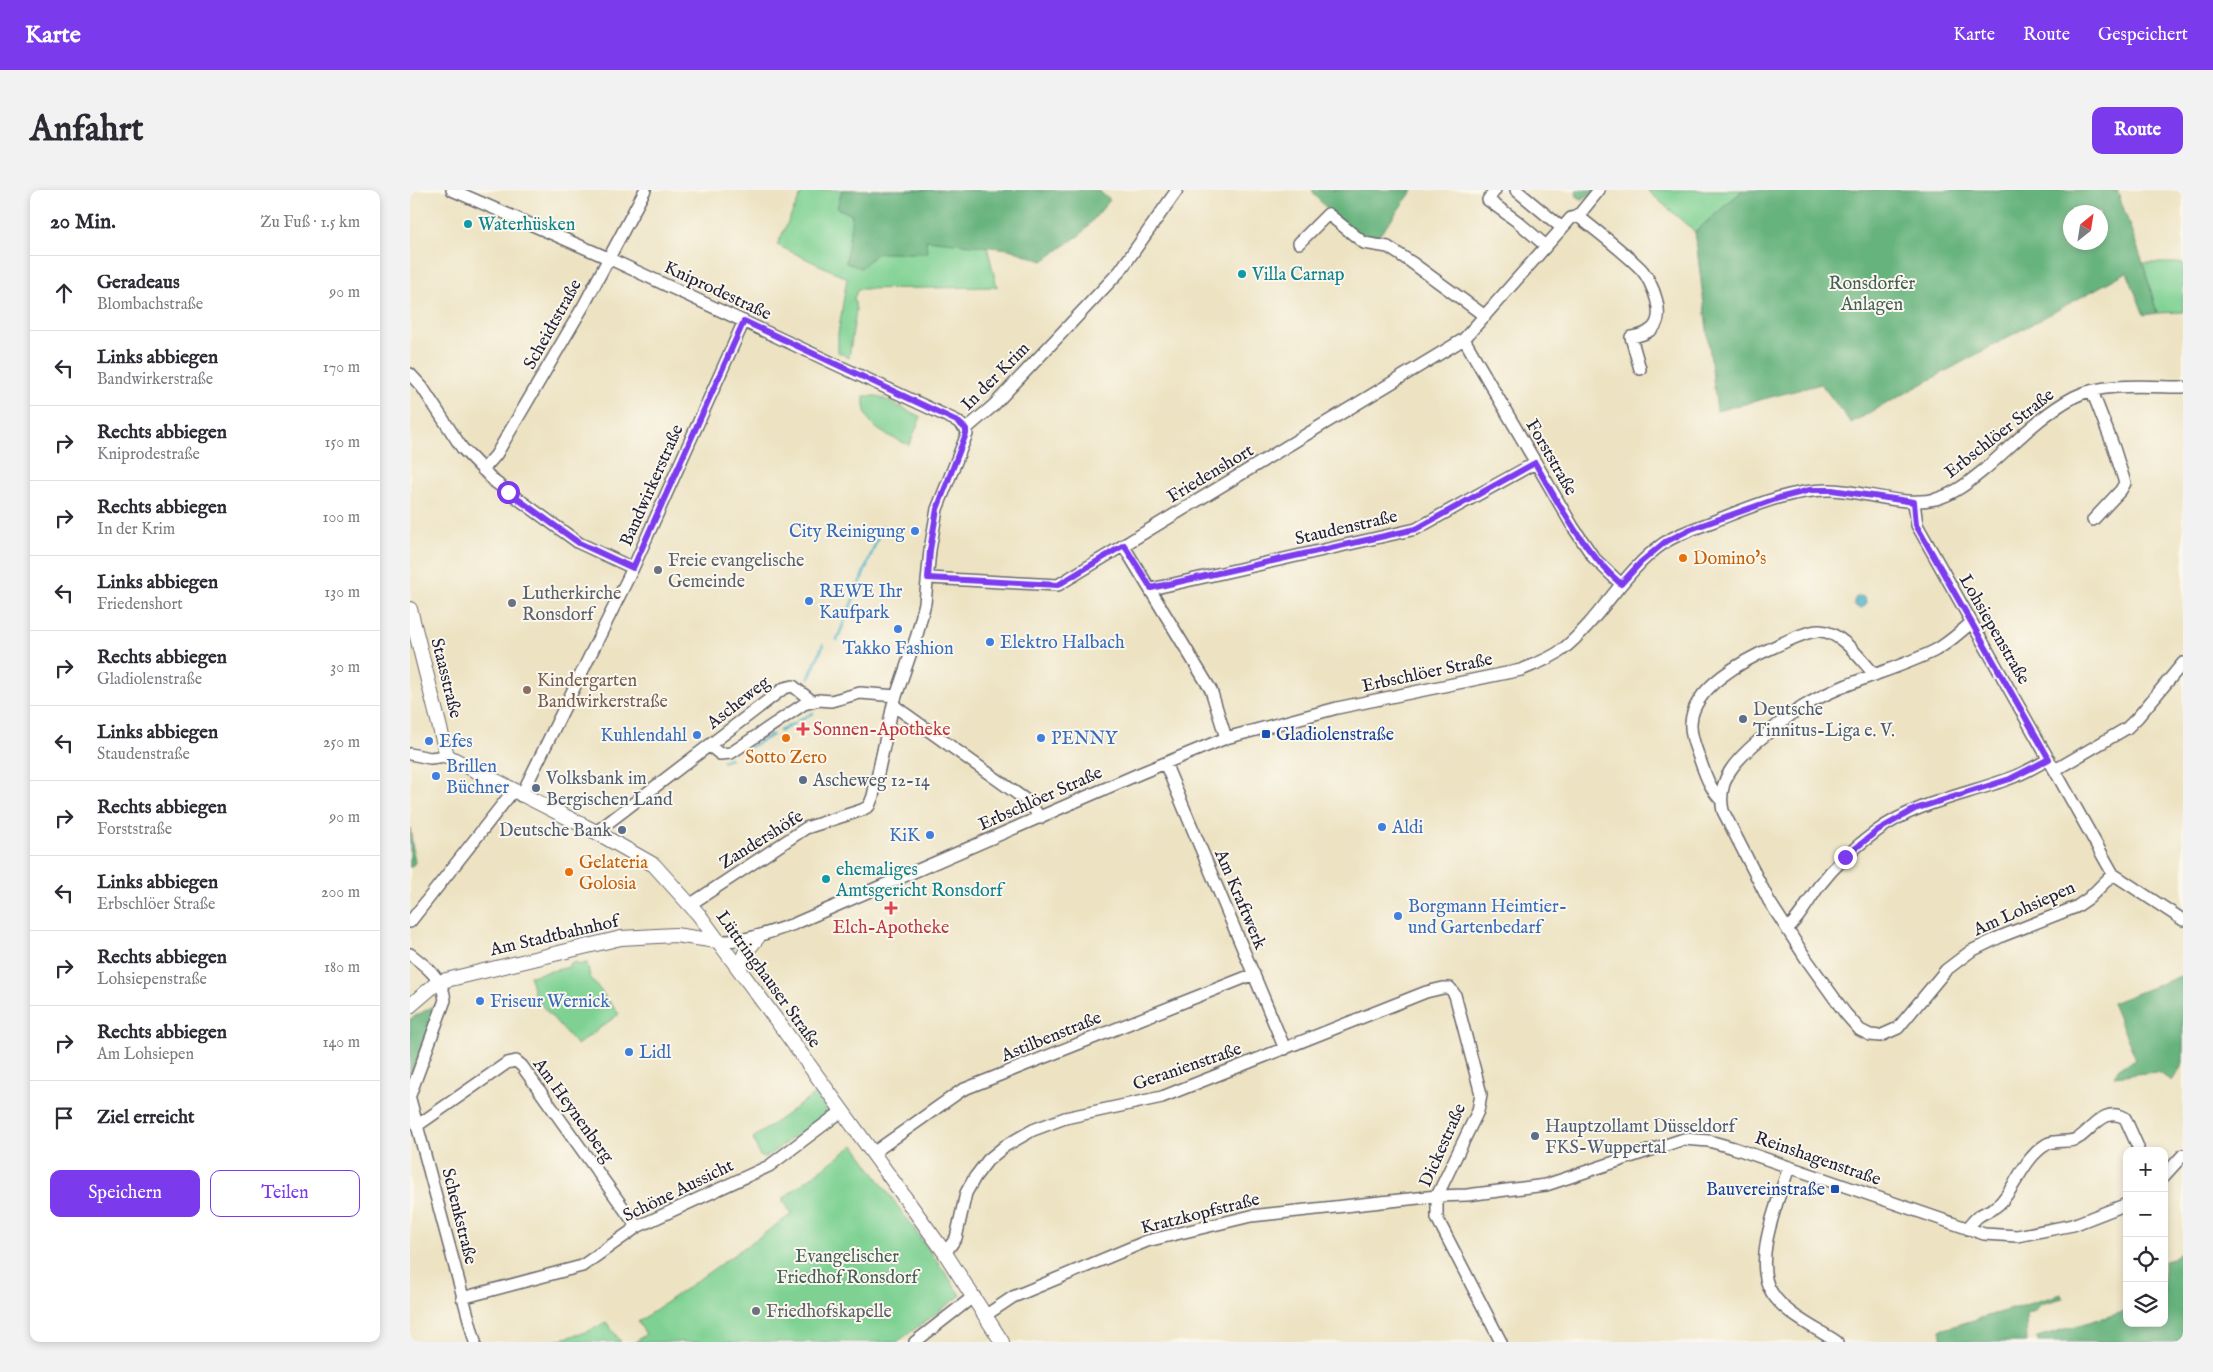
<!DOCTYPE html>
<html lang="de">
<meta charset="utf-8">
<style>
body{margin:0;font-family:"IM FELL English",serif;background:#f2f2f3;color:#2b2b33}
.controls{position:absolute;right:15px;bottom:15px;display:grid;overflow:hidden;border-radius:10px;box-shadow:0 2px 8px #0003}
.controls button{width:45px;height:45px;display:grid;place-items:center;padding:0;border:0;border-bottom:1px solid #e1e1e2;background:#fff;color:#2b2b33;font:25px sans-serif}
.compass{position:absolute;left:1653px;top:15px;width:45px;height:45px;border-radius:50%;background:#fff;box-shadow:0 2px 8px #0003;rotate:30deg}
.stop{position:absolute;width:15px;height:15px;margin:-11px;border:4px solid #7c3aed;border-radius:50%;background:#fff}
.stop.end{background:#7c3aed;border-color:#fff;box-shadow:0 1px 5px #0008}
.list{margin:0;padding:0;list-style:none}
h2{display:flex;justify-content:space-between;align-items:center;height:65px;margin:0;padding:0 20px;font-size:21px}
h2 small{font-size:16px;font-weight:400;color:#7c7c81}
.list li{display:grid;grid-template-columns:32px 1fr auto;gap:15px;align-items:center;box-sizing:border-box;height:75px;padding:0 20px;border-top:1px solid #e1e1e2}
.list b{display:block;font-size:19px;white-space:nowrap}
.list p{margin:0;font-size:16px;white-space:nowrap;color:#7c7c81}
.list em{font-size:16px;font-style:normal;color:#7c7c81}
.actions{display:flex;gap:10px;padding:15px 20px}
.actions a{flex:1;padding:11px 0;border:1px solid #7c3aed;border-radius:10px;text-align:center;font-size:18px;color:#7c3aed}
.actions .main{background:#7c3aed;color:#fff}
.icon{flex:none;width:28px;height:28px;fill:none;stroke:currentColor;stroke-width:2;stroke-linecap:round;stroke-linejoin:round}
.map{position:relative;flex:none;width:1773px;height:1152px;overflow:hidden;border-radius:10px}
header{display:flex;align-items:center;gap:30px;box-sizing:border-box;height:70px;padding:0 25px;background:#7c3aed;color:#fff}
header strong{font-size:24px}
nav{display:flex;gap:28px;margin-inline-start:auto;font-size:18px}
.intro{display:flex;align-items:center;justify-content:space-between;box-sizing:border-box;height:120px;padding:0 30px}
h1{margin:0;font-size:35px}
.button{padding:12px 22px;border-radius:10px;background:#7c3aed;color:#fff;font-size:18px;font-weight:700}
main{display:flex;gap:30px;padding:0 30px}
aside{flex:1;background:#fff;border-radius:10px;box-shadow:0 2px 8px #0003}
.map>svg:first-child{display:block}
.green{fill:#7ed193;stroke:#507a67}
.forest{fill:#66b37d;stroke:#446a5c;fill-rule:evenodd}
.water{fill:#47b1c5;stroke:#346a80}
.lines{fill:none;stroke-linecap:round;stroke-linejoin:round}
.stream{stroke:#47b1c5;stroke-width:3}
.minor-casing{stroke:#69666b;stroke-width:14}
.major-casing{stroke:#69666b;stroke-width:16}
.minor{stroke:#fff;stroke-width:11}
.major{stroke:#fff;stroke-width:14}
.route{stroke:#7c3aed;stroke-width:6}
.culture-dot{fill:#0f9aa8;stroke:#fbf7ec;stroke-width:2}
.shop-dot{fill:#3f7fe0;stroke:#fbf7ec;stroke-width:2}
.food-dot{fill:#e8710a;stroke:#fbf7ec;stroke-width:2}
.worship-dot{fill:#6b7280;stroke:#fbf7ec;stroke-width:2}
.education-dot{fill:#8d6e63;stroke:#fbf7ec;stroke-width:2}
.service-dot{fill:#5c6f8a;stroke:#fbf7ec;stroke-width:2}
.health-dot{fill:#e0444e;stroke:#fbf7ec;stroke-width:2}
.transit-dot{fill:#1a4fb4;stroke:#fbf7ec;stroke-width:2}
.labels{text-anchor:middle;stroke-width:4;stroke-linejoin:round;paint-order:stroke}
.culture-label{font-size:18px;fill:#0d838f;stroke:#fbf7ec;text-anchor:start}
.park-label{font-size:18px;fill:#425f5a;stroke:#fbf7ec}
.street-label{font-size:18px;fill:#22223b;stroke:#fbf7ec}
.shop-label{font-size:18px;fill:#366cbe;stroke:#fbf7ec;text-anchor:start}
.food-label{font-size:18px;fill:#c56008;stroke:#fbf7ec;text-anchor:start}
.worship-label{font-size:18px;fill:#5b616d;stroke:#fbf7ec;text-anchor:start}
.education-label{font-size:18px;fill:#785e54;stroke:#fbf7ec;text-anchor:start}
.service-label{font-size:18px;fill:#4e5e75;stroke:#fbf7ec;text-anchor:start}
.health-label{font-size:18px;fill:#be3a42;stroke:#fbf7ec;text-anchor:start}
.transit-label{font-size:18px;fill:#164399;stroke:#fbf7ec;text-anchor:start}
</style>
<header>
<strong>Karte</strong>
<nav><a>Karte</a><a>Route</a><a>Gespeichert</a></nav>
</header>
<div class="intro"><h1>Anfahrt</h1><a class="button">Route</a></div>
<main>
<aside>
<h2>20 Min.<small>Zu Fuß · 1.5 km</small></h2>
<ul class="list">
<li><svg class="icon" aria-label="ahead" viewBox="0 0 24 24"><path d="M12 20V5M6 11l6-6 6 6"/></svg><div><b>Geradeaus</b><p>Blombachstraße</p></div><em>90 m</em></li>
<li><svg class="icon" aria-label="left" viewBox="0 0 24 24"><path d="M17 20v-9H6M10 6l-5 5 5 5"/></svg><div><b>Links abbiegen</b><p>Bandwirkerstraße</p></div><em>170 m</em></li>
<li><svg class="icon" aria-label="right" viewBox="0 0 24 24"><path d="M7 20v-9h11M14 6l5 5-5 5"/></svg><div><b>Rechts abbiegen</b><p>Kniprodestraße</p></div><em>150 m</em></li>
<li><svg class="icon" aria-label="right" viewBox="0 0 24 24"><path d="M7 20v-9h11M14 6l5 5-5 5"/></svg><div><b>Rechts abbiegen</b><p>In der Krim</p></div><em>100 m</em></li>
<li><svg class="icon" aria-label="left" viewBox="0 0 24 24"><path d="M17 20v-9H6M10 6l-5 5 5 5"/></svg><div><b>Links abbiegen</b><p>Friedenshort</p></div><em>130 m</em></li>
<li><svg class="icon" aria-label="right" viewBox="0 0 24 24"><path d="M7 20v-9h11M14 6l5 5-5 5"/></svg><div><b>Rechts abbiegen</b><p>Gladiolenstraße</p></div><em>30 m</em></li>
<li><svg class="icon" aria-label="left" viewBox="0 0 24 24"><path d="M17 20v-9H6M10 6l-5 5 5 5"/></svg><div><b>Links abbiegen</b><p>Staudenstraße</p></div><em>250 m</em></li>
<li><svg class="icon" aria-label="right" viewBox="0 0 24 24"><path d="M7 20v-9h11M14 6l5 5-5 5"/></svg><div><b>Rechts abbiegen</b><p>Forststraße</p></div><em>90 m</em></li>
<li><svg class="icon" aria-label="left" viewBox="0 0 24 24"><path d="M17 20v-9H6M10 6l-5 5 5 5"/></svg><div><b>Links abbiegen</b><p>Erbschlöer Straße</p></div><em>200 m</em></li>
<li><svg class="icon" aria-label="right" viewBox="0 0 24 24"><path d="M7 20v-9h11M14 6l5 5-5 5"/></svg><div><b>Rechts abbiegen</b><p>Lohsiepenstraße</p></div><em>180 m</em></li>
<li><svg class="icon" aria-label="right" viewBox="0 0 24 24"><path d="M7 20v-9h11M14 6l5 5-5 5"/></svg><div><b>Rechts abbiegen</b><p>Am Lohsiepen</p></div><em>140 m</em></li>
<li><svg class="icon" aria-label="arrive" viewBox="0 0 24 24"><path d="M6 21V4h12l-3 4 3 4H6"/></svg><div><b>Ziel erreicht</b></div></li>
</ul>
<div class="actions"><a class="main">Speichern</a><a>Teilen</a></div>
</aside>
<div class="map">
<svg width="1773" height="1152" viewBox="0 0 1773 1152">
<rect width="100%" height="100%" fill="#fbf7ec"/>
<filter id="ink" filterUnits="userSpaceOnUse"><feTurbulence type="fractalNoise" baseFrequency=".02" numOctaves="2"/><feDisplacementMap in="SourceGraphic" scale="10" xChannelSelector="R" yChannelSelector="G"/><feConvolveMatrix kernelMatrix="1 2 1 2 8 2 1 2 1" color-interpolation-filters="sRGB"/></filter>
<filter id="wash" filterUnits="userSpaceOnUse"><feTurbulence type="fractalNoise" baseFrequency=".0096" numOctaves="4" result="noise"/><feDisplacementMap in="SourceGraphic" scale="20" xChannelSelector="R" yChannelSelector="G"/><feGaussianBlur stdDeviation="1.12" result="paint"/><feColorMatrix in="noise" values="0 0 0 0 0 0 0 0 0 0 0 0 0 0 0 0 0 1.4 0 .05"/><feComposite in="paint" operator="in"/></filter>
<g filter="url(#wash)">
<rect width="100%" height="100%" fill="#ede3c3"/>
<!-- green -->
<path class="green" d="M393,0h153l29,48 12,49 -139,2 -4,9 2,12 -7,48 -11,-6v-18l9,-56 -70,-33z
M1237,0h96l-48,42z
M1733,73h40v49l-26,1z
M454,206h14l43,21 -12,28c-24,-11 -47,-17 -45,-49z
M167,772l1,3 9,-2 3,14 29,37 -42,31 -42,-47 -5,-22 39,-9v-3z
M405,904l13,18 -62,45 -6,-1 -7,-18z
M444,955l107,150 -64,47h-262l11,-8 -8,-12 154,-108 -10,-15z
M196,1132l15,20h-70l38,-11z"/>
<!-- forest -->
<path class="forest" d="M432,0h256l12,10 -29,34 -38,27 -34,-12 -83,-9 1,13h-50l-16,15 -15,-5 6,-48 -15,-7z
M902,0h101l-35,47c-4,0 -8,1 -12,0 -13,-2 -48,-35 -54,-47z
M1166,0h20l-15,10 -4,-3z
M1333,0h374l26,73 14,50 -13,2 -17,-43 -276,151 -30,-39 -104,27 -22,-179zM1660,22h30v30h-30z
M0,638l5,35 -5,5z
M1773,785v89l-11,17 -15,-9 -43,4 5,-8 17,-9 -24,-56z
M29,813l-29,75v-59z
M1773,1061v91h-145l-1,-5 90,-26v12h37v-62l8,-2z
M1652,1104l1,4 -22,6 -6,7 -9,3 1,28h-85l-2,-12z"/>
<!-- water -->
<path class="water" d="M1444 412a6 6 0 1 1 12 0a6 6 0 1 1-12 0Z"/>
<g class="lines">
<!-- stream -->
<path class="stream" d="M427,450l45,-113
M399,488l14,-33
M388,531l15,-8
M370,541l13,-7
M340,557l22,-12
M313,571l7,-3"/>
</g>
</g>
<g filter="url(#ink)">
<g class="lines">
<defs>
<path id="minor" d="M42,0l156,68 349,163 9,8
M1085,0l-7,10 30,22 28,24
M1106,0l46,38
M1168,26c21,17 44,34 63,53 11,12 28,51 8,62 -5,4 -12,5 -18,6l9,32
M889,53l29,-29 36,29 24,4 23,15 74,54
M1054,149l109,188 21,31 27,26
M0,184l12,13 40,61 33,34 84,61 54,25
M1682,201l22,57 11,35 -4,7 -28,30
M73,280l13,-15 88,-150 61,-115
M1504,312l3,23 196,349 70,46
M713,355l88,145 15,48
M519,388l129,7 406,-246 107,-121 7,-2 21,-26
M741,399l265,-60 119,-66
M1561,433c-11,9 -23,21 -37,28 -43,21 -92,31 -133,57 -15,9 -29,22 -43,33 -22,19 -42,39 -35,70l46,90 38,59 38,53 15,17 10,5 10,1 18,-8 48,-58 25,-19 31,-15 74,-29 13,-9 24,-24
M483,515l137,98 10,15
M300,556l10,8 11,-1 73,-49 15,-4 12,1 29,-8 36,3
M0,564l20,4 17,-2
M755,573l120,286
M1645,580l72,-42 11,-11 45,-54
M111,606l112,-228 111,-247
M1311,610c-11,-11 -16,-26 -21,-40 -4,-11 -10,-25 -9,-37 2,-36 53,-63 83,-76 11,-5 34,-17 46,-16 22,1 41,29 55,44
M186,642l188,-144 9,-2 19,15
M281,714l115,-76 56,-18 7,-4 4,-10 20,-91 24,-70 8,-32 5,-53 7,-41 30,-75 -1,-5 28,-24 126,-134 57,-81
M0,732l103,-131
M1377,739c14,-12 21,-28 32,-43 16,-21 37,-40 58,-55 38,-28 88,-36 131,-52 15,-5 28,-13 41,-20
M307,751c28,1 51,-8 77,-17l347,-151 85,-35 111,-30 184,-38c14,-6 29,-11 41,-20 39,-31 61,-79 102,-107 16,-11 36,-16 53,-23 36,-14 75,-31 114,-30 34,1 71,17 105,9 19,-5 34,-18 49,-30 28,-24 55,-54 89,-72 28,-15 77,-10 109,-10
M0,764c16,12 33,25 35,46l-35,95
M0,909l65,243
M8,935l89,-62 9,-2 6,5 115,161
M463,963l89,-63 292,-116
M1379,977c-10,32 -38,95 -17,126 14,22 44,35 65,49
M1754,986l19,-21
M1558,1039c11,-20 22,-14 34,-28 16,-19 23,-44 45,-57 10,-5 24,0 33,-7 15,-11 25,-30 45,-19l13,29
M535,1063l11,-15 10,-45 9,-16 13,-17 17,-14 28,-16 32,-12 97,-21 264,-105 17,-4h7l5,7 26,99 -3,17 -41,85v22l64,124
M52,1108l120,-32 55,-39 132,-61 73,-55
M576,1125l27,-18 134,-56 104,-25 186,-20 30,-1 79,-10 138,-46 25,2 25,7 250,86 33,2 56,-11 54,-21
M505,1152l59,-46"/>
<path id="major" d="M0,419l37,147 149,76 58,33 45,50 84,114 162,224 57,89
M329,779l6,-16 13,-16
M0,816l28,-24 183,-44 54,-3 42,6"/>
</defs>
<!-- minor casing -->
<use href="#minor" class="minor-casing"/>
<!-- major casing -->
<use href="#major" class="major-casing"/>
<!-- minor -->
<use href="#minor" class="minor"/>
<!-- major -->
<use href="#major" class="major"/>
</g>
</g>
<g class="lines" filter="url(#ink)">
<!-- route -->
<path class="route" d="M98,302l71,51 54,25 111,-247 213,100 9,8v5l-29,75 -7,41 -2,28 130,7 66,-40 27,43 265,-59 119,-66c25,43 48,88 86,121l20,-22 24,-20 26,-13 88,-31 31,-8h22l82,12 2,23 133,234 -39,20 -95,30 -37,21 -33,27"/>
</g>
<!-- markers -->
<g class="culture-dot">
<circle cx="58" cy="34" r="5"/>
<circle cx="832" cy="84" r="5"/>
<circle cx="416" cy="689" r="5"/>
</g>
<g class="shop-dot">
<circle cx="505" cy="341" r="5"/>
<circle cx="399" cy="411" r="5"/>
<circle cx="488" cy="439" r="5"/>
<circle cx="580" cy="452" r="5"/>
<circle cx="287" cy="545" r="5"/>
<circle cx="631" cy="548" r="5"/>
<circle cx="19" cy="551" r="5"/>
<circle cx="26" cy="586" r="5"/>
<circle cx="972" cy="637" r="5"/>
<circle cx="520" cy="645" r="5"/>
<circle cx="988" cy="726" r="5"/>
<circle cx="70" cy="811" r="5"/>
<circle cx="219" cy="862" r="5"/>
</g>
<g class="food-dot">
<circle cx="1273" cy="368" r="5"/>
<circle cx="376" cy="548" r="5"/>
<circle cx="159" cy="682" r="5"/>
</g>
<g class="worship-dot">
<circle cx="248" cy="380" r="5"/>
<circle cx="102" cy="413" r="5"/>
<circle cx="346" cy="1121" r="5"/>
</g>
<circle class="education-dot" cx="117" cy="500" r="5"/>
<g class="service-dot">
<circle cx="1333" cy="529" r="5"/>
<circle cx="393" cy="590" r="5"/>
<circle cx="126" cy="598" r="5"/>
<circle cx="212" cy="640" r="5"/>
<circle cx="1125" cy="946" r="5"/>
</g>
<g class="health-dot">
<path d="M390.5 531.5h5v5h5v5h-5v5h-5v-5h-5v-5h5z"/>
<path d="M478.5 710.5h5v5h5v5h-5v5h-5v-5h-5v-5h5z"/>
</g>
<g class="transit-dot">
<rect x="851" y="539" width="10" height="10" rx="2.5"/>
<rect x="1420" y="994" width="10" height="10" rx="2.5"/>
</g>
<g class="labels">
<!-- culture labels -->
<g class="culture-label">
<text x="68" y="40">Waterhüsken</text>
<text x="842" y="90">Villa Carnap</text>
<text x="426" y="685">ehemaliges<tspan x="426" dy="21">Amtsgericht Ronsdorf</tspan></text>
</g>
<!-- park labels -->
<g class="park-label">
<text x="1462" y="99">Ronsdorfer<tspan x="1462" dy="21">Anlagen</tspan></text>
<text x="437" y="1072">Evangelischer<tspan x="437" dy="21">Friedhof Ronsdorf</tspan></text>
</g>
<!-- street labels -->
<g class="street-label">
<text transform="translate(308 100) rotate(25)" y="6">Kniprodestraße</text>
<text transform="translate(142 134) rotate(-61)" y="6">Scheidtstraße</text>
<text transform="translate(585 186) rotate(-45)" y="6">In der Krim</text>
<text transform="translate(1589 243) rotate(-38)" y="6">Erbschlöer Straße</text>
<text transform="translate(1142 267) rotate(60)" y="6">Forststraße</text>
<text transform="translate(800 283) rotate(-31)" y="6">Friedenshort</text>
<text transform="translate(241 295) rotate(-66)" y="6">Bandwirkerstraße</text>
<text transform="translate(936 337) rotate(-13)" y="6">Staudenstraße</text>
<text transform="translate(1585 439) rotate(60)" y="6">Lohsiepenstraße</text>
<text transform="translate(1017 482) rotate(-12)" y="6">Erbschlöer Straße</text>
<text transform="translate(37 488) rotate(76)" y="6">Staasstraße</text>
<text transform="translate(328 512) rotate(-38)" y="6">Ascheweg</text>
<text transform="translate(630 608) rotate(-24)" y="6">Erbschlöer Straße</text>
<text transform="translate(351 649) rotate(-32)" y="6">Zandershöfe</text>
<text transform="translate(831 709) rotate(67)" y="6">Am Kraftwerk</text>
<text transform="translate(1614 718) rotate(-24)" y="6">Am Lohsiepen</text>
<text transform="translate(144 745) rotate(-13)" y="6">Am Stadtbahnhof</text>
<text transform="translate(359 789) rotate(54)" y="6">Lüttringhauser Straße</text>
<text transform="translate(641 846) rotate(-22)" y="6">Astilbenstraße</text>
<text transform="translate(777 876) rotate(-19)" y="6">Geranienstraße</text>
<text transform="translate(164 920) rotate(54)" y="6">Am Heynenberg</text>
<text transform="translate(1032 955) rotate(-66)" y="6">Dickestraße</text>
<text transform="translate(1408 968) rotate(19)" y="6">Reinshagenstraße</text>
<text transform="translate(268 1000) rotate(-26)" y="6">Schöne Aussicht</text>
<text transform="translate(790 1023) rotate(-14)" y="6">Kratzkopfstraße</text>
<text transform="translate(50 1026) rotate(76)" y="6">Schenkstraße</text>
</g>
<!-- shop labels -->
<g class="shop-label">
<text x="495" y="347" text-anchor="end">City Reinigung</text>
<text x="409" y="407">REWE Ihr<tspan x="409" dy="21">Kaufpark</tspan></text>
<text x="590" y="458">Elektro Halbach</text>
<text x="488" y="464" text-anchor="middle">Takko Fashion</text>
<text x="277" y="551" text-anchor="end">Kuhlendahl</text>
<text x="641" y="554">PENNY</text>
<text x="29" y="557">Efes</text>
<text x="36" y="582">Brillen<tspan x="36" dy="21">Büchner</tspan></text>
<text x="982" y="643">Aldi</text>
<text x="510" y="651" text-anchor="end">KiK</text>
<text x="998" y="722">Borgmann Heimtier-<tspan x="998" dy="21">und Gartenbedarf</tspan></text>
<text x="80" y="817">Friseur Wernick</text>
<text x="229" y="868">Lidl</text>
</g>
<!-- food labels -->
<g class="food-label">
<text x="1283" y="374">Domino's</text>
<text x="376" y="573" text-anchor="middle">Sotto Zero</text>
<text x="169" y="678">Gelateria<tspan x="169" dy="21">Golosia</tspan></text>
</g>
<!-- worship labels -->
<g class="worship-label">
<text x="258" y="376">Freie evangelische<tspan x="258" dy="21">Gemeinde</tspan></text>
<text x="112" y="409">Lutherkirche<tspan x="112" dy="21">Ronsdorf</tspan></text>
<text x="356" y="1127">Friedhofskapelle</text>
</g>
<!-- education labels -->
<g class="education-label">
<text x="127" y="496">Kindergarten<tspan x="127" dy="21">Bandwirkerstraße</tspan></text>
</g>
<!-- service labels -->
<g class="service-label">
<text x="1343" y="525">Deutsche<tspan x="1343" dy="21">Tinnitus-Liga e. V.</tspan></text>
<text x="136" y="594">Volksbank im<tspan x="136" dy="21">Bergischen Land</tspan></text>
<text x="403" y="596">Ascheweg 12-14</text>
<text x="202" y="646" text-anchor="end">Deutsche Bank</text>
<text x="1135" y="942">Hauptzollamt Düsseldorf<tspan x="1135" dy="21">FKS-Wuppertal</tspan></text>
</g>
<!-- health labels -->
<g class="health-label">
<text x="403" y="545">Sonnen-Apotheke</text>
<text x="481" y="743" text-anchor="middle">Elch-Apotheke</text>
</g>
<!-- transit labels -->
<g class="transit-label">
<text x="866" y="550">Gladiolenstraße</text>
<text x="1415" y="1005" text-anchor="end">Bauvereinstraße</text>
</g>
</g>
</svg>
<div class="controls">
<button>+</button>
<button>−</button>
<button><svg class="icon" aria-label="locate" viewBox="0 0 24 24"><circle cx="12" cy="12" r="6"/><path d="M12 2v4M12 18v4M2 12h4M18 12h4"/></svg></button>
<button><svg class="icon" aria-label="layers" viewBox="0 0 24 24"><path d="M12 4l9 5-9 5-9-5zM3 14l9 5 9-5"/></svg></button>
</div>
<svg class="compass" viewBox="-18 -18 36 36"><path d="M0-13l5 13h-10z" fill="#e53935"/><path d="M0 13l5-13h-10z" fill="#7c7c81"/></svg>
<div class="stop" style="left:98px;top:302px"></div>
<div class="stop end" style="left:1435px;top:667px"></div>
</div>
</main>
